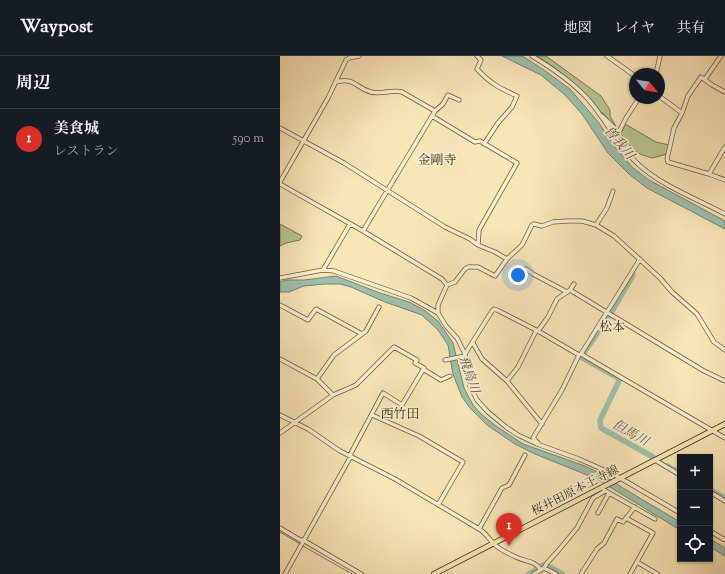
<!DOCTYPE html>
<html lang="ja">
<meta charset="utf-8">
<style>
body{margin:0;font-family:"Sorts Mill Goudy","Noto Serif JP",serif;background:#20242c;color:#f1f3f6}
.controls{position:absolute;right:12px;bottom:12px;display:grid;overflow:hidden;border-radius:0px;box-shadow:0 1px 3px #0004}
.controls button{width:36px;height:36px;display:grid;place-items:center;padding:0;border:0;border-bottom:1px solid #363941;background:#171b24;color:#f1f3f6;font:20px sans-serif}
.compass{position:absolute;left:349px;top:12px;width:36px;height:36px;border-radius:50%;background:#171b24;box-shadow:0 1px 3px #0004;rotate:120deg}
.you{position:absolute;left:238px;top:219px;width:14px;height:14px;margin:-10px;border:3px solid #fff;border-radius:50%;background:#1a73e8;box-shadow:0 0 0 6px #1a73e833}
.badge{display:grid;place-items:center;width:26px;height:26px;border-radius:50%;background:#d93025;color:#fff;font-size:13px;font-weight:700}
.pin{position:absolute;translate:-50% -33px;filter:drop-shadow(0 1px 2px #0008)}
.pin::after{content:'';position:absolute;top:21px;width:14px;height:12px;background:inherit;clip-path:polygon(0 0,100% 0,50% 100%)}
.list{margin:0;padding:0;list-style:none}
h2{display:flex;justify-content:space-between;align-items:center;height:52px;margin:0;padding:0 16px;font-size:17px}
h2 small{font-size:13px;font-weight:400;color:#9ea1a6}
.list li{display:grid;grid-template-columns:26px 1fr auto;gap:12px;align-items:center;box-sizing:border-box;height:60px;padding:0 16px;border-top:1px solid #363941}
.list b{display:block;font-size:15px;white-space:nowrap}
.list p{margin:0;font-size:13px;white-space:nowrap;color:#9ea1a6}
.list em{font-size:13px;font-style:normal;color:#9ea1a6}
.icon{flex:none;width:22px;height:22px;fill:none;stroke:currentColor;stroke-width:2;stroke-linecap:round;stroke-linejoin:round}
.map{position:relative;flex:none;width:445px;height:518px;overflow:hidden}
header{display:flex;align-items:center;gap:24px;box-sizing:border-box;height:56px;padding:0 20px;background:#171b24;border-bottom:1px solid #363941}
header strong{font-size:19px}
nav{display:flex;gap:22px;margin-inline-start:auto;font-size:14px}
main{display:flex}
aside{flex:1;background:#171b24}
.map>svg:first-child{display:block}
.green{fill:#b9c692;stroke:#7a7652}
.water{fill:#9ec0ac;stroke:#77836e}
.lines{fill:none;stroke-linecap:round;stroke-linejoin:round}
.stream{stroke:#77836e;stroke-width:1}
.river{stroke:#9ec0ac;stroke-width:5.5}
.minor-casing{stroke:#6b573b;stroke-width:5}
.major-casing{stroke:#3c2712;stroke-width:6}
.minor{stroke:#fbefd0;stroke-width:3.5}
.major{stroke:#f9e6b7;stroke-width:4.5}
.labels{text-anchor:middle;stroke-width:3.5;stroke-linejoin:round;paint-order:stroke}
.street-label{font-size:12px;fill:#3c2712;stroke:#fbefd0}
.water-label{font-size:13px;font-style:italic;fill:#595540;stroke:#fbefd0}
.neighbourhood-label{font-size:13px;fill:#3c2712;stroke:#fbefd0}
</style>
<header>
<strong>Waypost</strong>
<nav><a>地図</a><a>レイヤ</a><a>共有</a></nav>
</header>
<main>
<aside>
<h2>周辺<small></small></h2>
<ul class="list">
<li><span class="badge">1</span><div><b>美食城</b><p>レストラン</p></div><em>590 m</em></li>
</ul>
</aside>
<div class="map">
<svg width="445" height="518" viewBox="0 0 445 518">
<rect width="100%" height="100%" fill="#f9e6b7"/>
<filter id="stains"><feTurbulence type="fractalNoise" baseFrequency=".005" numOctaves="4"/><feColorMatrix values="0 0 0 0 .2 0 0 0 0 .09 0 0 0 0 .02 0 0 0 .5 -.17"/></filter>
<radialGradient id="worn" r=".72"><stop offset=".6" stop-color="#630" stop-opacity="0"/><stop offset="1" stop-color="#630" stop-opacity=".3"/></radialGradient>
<!-- green -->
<path class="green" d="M257,0h9l55,40 9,14v6l8,14 -7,-7 -8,-10h-2c-19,-23 -39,-42 -64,-57z
M345,68l31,18 13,3 -2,9 -15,4 -12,-4 -8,-5 -11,-15z
M0,168l22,12 -2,4 -14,3 -6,3z"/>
<!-- water -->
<path class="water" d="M222,0h19l3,1 20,13 26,19 29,34 16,24 18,21 16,12 76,41v8l-78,-41 -17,-13 -22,-22 -26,-39 -17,-19 -24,-20z
M56,220l44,17 29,9 15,8 14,11 15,22 11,45 9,17 8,9 15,12 27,18 62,22 20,10 18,12 57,34v8l-83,-51 -62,-25 -20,-10 -28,-19 -17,-17 -8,-11 -9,-23 -5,-29 -10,-15 -16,-15 -37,-13 -34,-15 -11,-3h-15l-21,2 -15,6h-9v-10l7,-2h17z
M430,483l15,9v8l-15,-9z"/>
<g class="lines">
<!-- stream -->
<path class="stream" d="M0,476l20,12
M23,490l49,28"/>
<!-- river -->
<path class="river" d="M353,219l-23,40 -29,42 39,22 -20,41 1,8 52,29
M387,410l13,7
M430,434l15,8
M249,518l14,-9 5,1 14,8"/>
<defs>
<path id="minor" d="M197,0l4,4 -4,9c13,14 22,19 40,27l-5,11 -14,16 -14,21
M252,0c20,12 39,25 55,42 19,21 30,47 51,66 22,21 59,35 87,50
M327,0l28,20
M376,18l4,-18
M425,23l16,-23
M56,26c20,-5 19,6 35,10 10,3 21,-3 31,0l33,19
M379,40l23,17 -8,15 -7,31 1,3 41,12 16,6
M402,57l6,-17 13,-19 11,8 13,7
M152,60l43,26 5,-1 37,22 -38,67 -1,15
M322,60l17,16 7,-14 13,-20
M0,72l64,35 101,64 25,12 8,6 17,7 12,7
M429,118l16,-27
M0,126l48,-84 18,-38 3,-2 10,-2
M0,128l83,47 79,48 5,6 -9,20v8l8,13 11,12 8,16 2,22 3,10 7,14 11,12 18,15 12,8 19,9 42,15 36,16 65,38
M316,169l11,-17 6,-17
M83,175l72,-120 8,-7 5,-9 11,5
M246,213l7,5 34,18
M43,214l27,-46
M0,222l43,-8 11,1 77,27 27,15
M167,229l8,-3 10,-13 3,-2h10l17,9 12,-17 15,-14 10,-20 2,-1 8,2 11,-4 15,-1h14l14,4 18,11 46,42 12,14 25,22 17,28 11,8
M290,234l134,81 21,10
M0,249l28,15 8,-11 46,25
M258,275l10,-14 9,-18 13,-9 4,-6
M193,287l9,16 25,22 35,43
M185,298l27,-43 2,-2 3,1 41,21 41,24 2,-1 144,84
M301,298l59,-95
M0,303l37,20 16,16
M165,304l20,-4
M143,313l18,11 9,-4
M37,323l17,-24 32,-24 13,-24
M227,325l11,-14 18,-36
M0,359l28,14 32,22 55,28 84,50c7,4 10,10 15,15 6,6 15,10 22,13 9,5 19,3 25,13
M92,359l47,21 44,26 -25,43
M0,377l53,-38 23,-10 38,-38 23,13 -2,3 9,5 -22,37 -19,-12 -33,62
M258,387l-5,-5 29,-48 17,-35
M375,404l25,15
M324,434l51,29
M430,436l15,9
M318,457l11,-20
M346,462l27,15 -23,41
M0,472l20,12h3l58,34
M199,473l23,-41 7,-3 16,-30
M430,475l15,9
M357,506l20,12
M264,512l12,6
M5,518l66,-118
M254,518l10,-6 3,-5 11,-12 19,-23 16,-30 12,-7
M301,518l16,-25 7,-6 13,-24 6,3 12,-15"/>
<path id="major" d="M154,518l291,-150"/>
</defs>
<!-- minor casing -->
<use href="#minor" class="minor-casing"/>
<!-- major casing -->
<use href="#major" class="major-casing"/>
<!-- minor -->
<use href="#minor" class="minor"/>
<!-- major -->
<use href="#major" class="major"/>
</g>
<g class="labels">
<!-- street labels -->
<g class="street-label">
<text transform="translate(295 434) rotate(-27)" y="4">桜井田原本王寺線</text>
</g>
<!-- water labels -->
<g class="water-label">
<text transform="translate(340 86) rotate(50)" y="5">曽我川</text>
<text transform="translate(190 318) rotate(71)" y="5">飛鳥川</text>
<text transform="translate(351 376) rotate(30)" y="5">但馬川</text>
</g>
<!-- neighbourhood labels -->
<g class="neighbourhood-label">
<text x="157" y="108">金剛寺</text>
<text x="332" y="275">松本</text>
<text x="120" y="362">西竹田</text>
</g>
</g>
<rect width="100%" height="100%" filter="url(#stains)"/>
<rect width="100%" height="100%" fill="url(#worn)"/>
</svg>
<div class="controls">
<button>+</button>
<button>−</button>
<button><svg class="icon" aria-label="locate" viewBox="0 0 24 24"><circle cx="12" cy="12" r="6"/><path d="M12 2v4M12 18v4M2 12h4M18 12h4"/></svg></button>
</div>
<svg class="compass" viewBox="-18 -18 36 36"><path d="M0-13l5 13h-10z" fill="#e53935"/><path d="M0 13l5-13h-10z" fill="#9ea1a6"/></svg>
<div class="you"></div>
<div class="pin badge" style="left:229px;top:490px">1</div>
</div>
</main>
